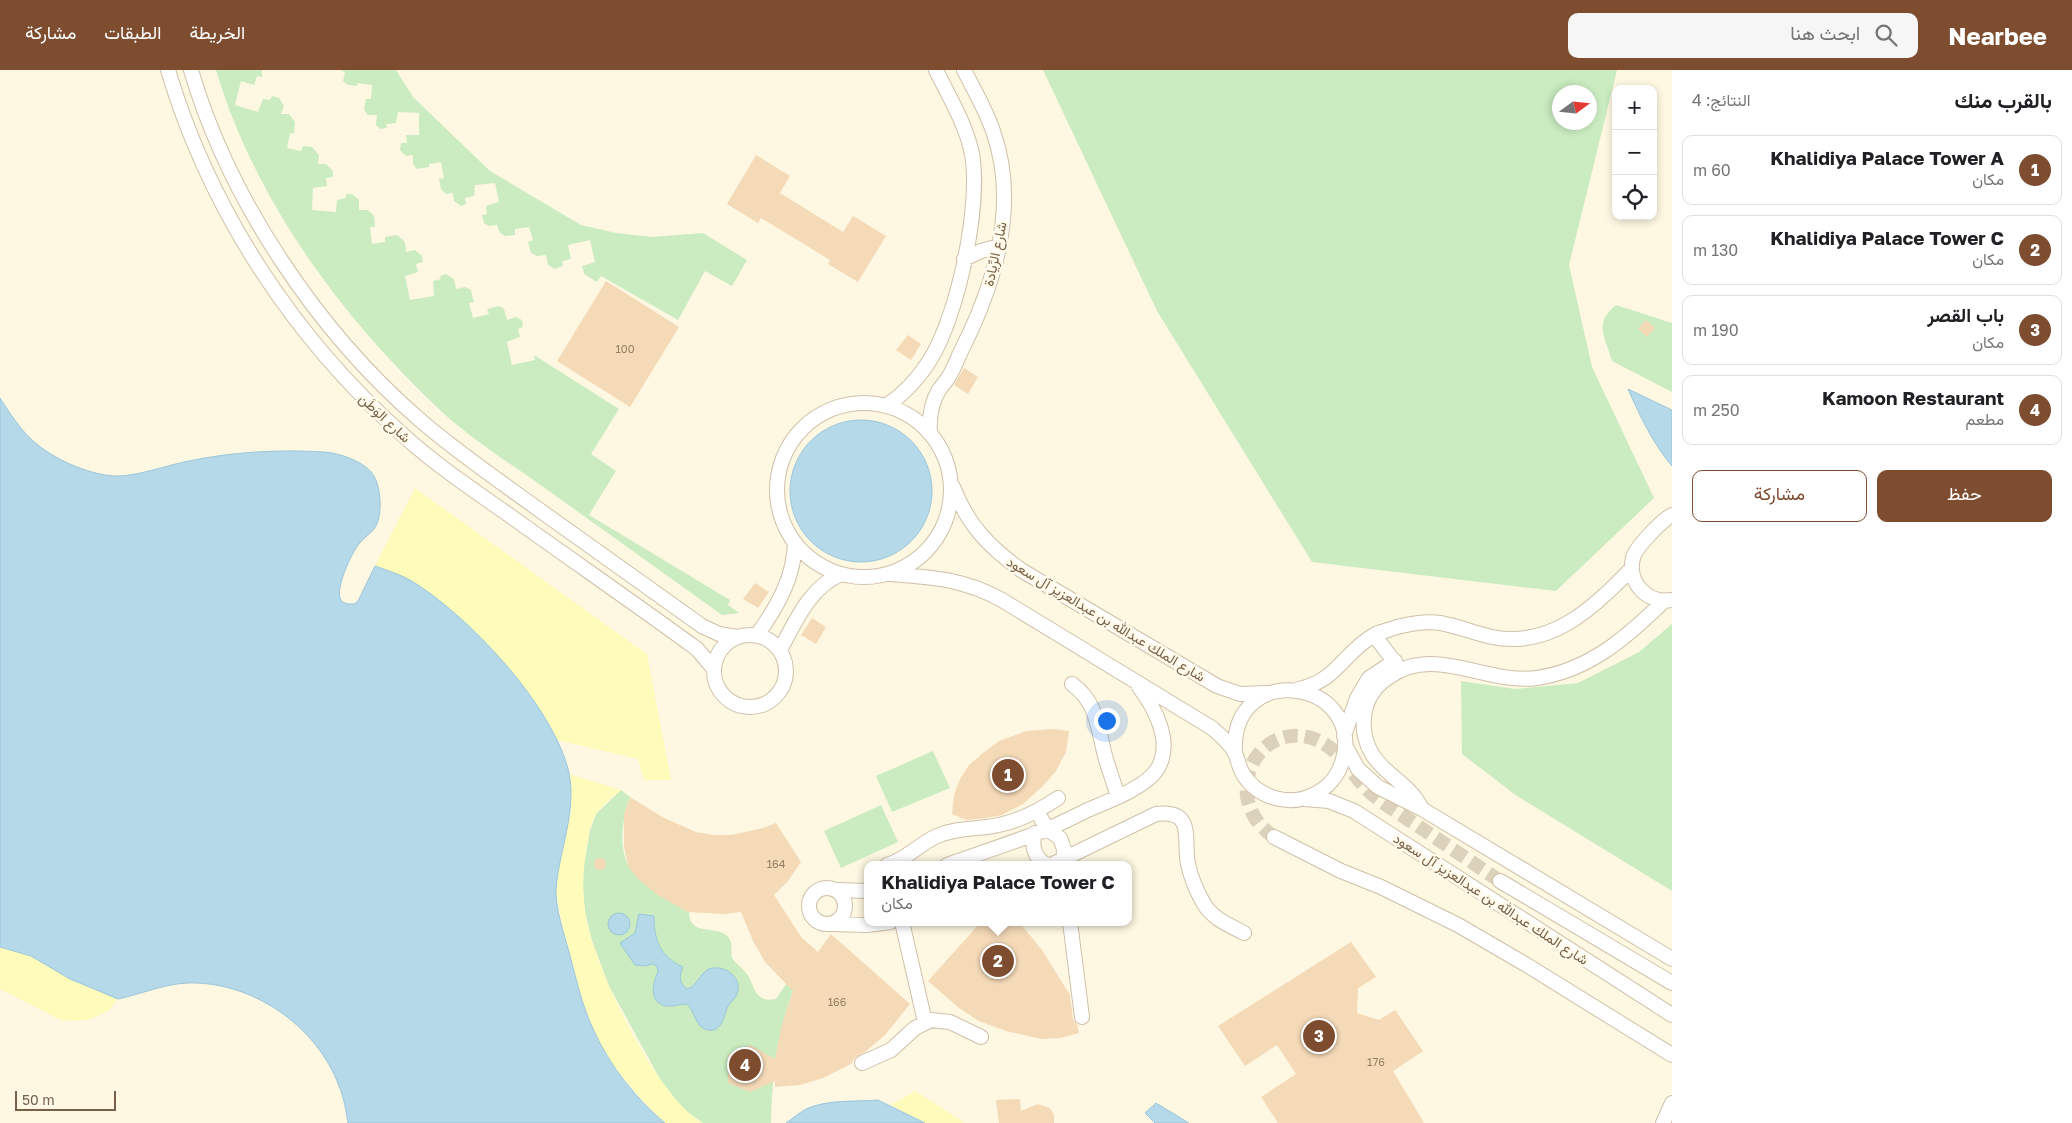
<!DOCTYPE html>
<html lang="ar">
<meta charset="utf-8">
<style>
body{margin:0;font-family:"Golos Text",Vazirmatn,sans-serif;background:#f6f6f6;color:#202124;direction:rtl}
.controls{position:absolute;right:15px;top:15px;display:grid;overflow:hidden;border-radius:10px;box-shadow:0 2px 8px #0003}
.controls button{width:45px;height:45px;display:grid;place-items:center;padding:0;border:0;border-bottom:1px solid #e0e0e0;background:#fff;color:#202124;font:25px sans-serif}
.compass{position:absolute;left:1552px;top:15px;width:45px;height:45px;border-radius:50%;background:#fff;box-shadow:0 2px 8px #0003;rotate:75deg}
.scale{position:absolute;left:15px;bottom:12px;width:101px;box-sizing:border-box;padding-left:5px;border:2px solid #776047;border-top:0;font-size:14px;line-height:18px;white-space:nowrap;color:#776047;-webkit-text-stroke:4px #fffaea;paint-order:stroke}
.you{position:absolute;left:1106px;top:650px;width:18px;height:18px;margin:-12px;border:4px solid #fff;border-radius:50%;background:#1a73e8;box-shadow:0 0 0 8px #1a73e833}
.badge{display:grid;place-items:center;width:32px;height:32px;border-radius:50%;background:#7e4d30;color:#fff;font-size:16px;font-weight:700}
.pin{position:absolute;translate:-50% -50%;border:2px solid #fff;box-shadow:0 1px 5px #0006}
.popup{position:absolute;left:864px;top:791px;width:268px;height:65px;box-sizing:border-box;display:grid;place-content:center;border-radius:10px;background:#fff;filter:drop-shadow(0 1px 4px #0005);font-size:16px;white-space:nowrap;color:#757577}
.popup b{font-size:19px;color:#202124}
.popup::after{content:'';position:absolute;left:50%;top:100%;margin-left:-10px;border:10px solid transparent;border-top-color:#fff}
.list{margin:0;padding:0;list-style:none}
h2{display:flex;justify-content:space-between;align-items:center;height:65px;margin:0;padding:0 20px;font-size:21px}
h2 small{font-size:16px;font-weight:400;color:#757577}
.list li{display:grid;grid-template-columns:32px 1fr auto;gap:15px;align-items:center;box-sizing:border-box;height:70px;margin:0 10px 10px;padding:0 10px;border:1px solid #e0e0e0;border-radius:10px}
.list b{display:block;font-size:19px;white-space:nowrap}
.list p{margin:0;font-size:16px;white-space:nowrap;color:#757577}
.list em{font-size:16px;font-style:normal;color:#757577}
.actions{display:flex;gap:10px;padding:15px 20px}
.actions a{flex:1;padding:11px 0;border:1px solid #7e4d30;border-radius:10px;text-align:center;font-size:18px;color:#7e4d30}
.actions .main{background:#7e4d30;color:#fff}
.icon{flex:none;width:28px;height:28px;fill:none;stroke:currentColor;stroke-width:2;stroke-linecap:round;stroke-linejoin:round}
.map{position:relative;flex:none;width:1672px;height:1053px;overflow:hidden;direction:ltr}
header{display:flex;align-items:center;gap:30px;box-sizing:border-box;height:70px;padding:0 25px;background:#7e4d30;color:#fff}
header strong{font-size:24px}
nav{display:flex;gap:28px;margin-inline-start:auto;font-size:18px}
.search{width:350px;height:45px;background:#f6f6f6;display:flex;align-items:center;gap:12px;box-sizing:border-box;padding:0 18px;border-radius:10px;color:#757577;font-size:19px}
main{display:flex}
aside{flex:1;background:#fff}
.map>svg:first-child{display:block}
.green{fill:#caecc0;fill-rule:evenodd}
.sand{fill:#fffbbb}
.water{fill:#b5d9e8;stroke:#9bc7db}
.building{fill:#f5dab8}
.lines{fill:none;stroke-linecap:round;stroke-linejoin:round}
.minor-tunnel{stroke:#dcd1bb;stroke-width:14;stroke-dasharray:14 7;stroke-linecap:butt}
.minor-casing{stroke:#d0c0a8;stroke-width:16}
.minor{stroke:#fff;stroke-width:14}
.labels{text-anchor:middle;stroke-width:5;stroke-linejoin:round;paint-order:stroke}
.number-label{font-size:11px;fill:#967e63}
.street-label{font-size:14px;fill:#776047;stroke:#fffaea}
</style>
<header>
<strong>Nearbee</strong>
<div class="search"><svg class="icon" aria-label="search" viewBox="0 0 24 24"><circle cx="10" cy="10" r="6"/><path d="M15 15l6 6"/></svg>ابحث هنا</div>
<nav><a>الخريطة</a><a>الطبقات</a><a>مشاركة</a></nav>
</header>
<main>
<aside>
<h2>بالقرب منك<small>النتائج: 4</small></h2>
<ul class="list">
<li><span class="badge">1</span><div><b>Khalidiya Palace Tower A</b><p>مكان</p></div><em>60 m</em></li>
<li><span class="badge">2</span><div><b>Khalidiya Palace Tower C</b><p>مكان</p></div><em>130 m</em></li>
<li><span class="badge">3</span><div><b>باب القصر</b><p>مكان</p></div><em>190 m</em></li>
<li><span class="badge">4</span><div><b>Kamoon Restaurant</b><p>مطعم</p></div><em>250 m</em></li>
</ul>
<div class="actions"><a class="main">حفظ</a><a>مشاركة</a></div>
</aside>
<div class="map">
<svg width="1672" height="1053" viewBox="0 0 1672 1053">
<rect width="100%" height="100%" fill="#fef7e2"/>
<!-- green -->
<path class="green" d="M216,0h46v7l-5,-1 -3,9 -13,-4 -6,24 23,7 5,-13 7,1 2,-4 7,2 5,8 -3,8h8l6,8 -1,12 -4,-1 -3,15 14,3 2,-5 9,1 7,8 -1,9h8l7,7v6l-7,1 1,8 -14,2 -1,22 24,2 1,-12 9,-2v-4h6l7,6v10h9l6,6 1,11h-5l2,17 13,-2v-5l12,-2 8,7 1,10 9,-2 7,6 1,6 -7,2 2,8 -13,4 5,24 24,-4 -1,-15 8,-2 -1,-3 6,-2 8,5 2,10 9,-2 6,3 3,12 -5,1 4,15 16,-4 -2,-5 12,-3 5,3 3,11 9,-3 6,3 1,7 -5,2 2,8 -13,5 5,23 23,-5 -1,-5 85,54 -28,45 25,17 -27,44 141,85 -2,5 11,8 -17,2c-60,-43 -120,-86 -180,-129 -33,-23 -72,-48 -101,-75 -99,-93 -186,-210 -225,-341z
M340,0h56l17,27 77,74 91,54 35,8 36,4 51,-4 44,27 -15,26 -27,-15 -27,49 -77,-44 -4,6 -13,-8 -2,-8 13,-4 -5,-22 -22,5 3,14 -9,2 1,5 -8,3 -7,-4 -2,-10 -9,1 -6,-3 -3,-11 5,-2 -4,-13 -14,2v6l-10,1 -5,-3 -3,-8 -8,1 -5,-3 -2,-8 5,-1 -1,-8 13,-4 -4,-19 -20,2 -1,11 -9,2 1,6 -5,2 -7,-5 -1,-8 -7,1 -5,-5 -2,-10 5,-1 -3,-16 -12,2v3l-12,2 -4,-5v-9l-7,1 -6,-6 1,-7h6l-1,-8h13v-22l-21,-1 -2,11 -10,1 1,4 -7,1 -4,-4 1,-10h-9l-4,-5 2,-11h5l1,-14 -14,-2 -1,3 -9,-1 -5,-4 2,-9z
M1043,0h574l-48,195 23,102 62,131 -98,93 -244,-29 -155,-251zM1560,22h30v30h-30z
M1616,235l56,18v69l-60,-31c-7,-25 -19,-37 4,-56z
M1672,554v267l-155,-95 -55,-42 -1,-73 54,8 63,-6 61,-31z
M933,681l17,37 -58,24 -16,-36z
M621,720l9,7c-7,20 -12,47 -2,68 2,4 8,8 11,11 16,15 30,27 50,36 0,28 35,9 42,30 1,5 0,11 1,16 4,6 10,9 14,15 9,10 7,31 30,26l10,-15 8,5c-17,43 -22,88 -23,134h-68l-21,-15 -22,-29 -51,-93 -17,-45 -7,-29 -3,-35 8,-47 6,-16z
M881,735l17,37 -57,26 -17,-37z"/>
<!-- sand -->
<path class="sand" d="M415,418l232,166 24,126h-27l-6,-21 -81,-19c-36,-62 -85,-122 -147,-159 -10,-7 -24,-10 -35,-15z
M569,704l52,16c-8,7 -19,15 -25,24 -6,8 -7,22 -9,32 -4,23 -5,42 -2,65 7,53 71,187 118,212h-38l-10,-8 -45,-53 -17,-31 -12,-35 -18,-67 -7,-37 3,-29 12,-52z
M0,877c42,8 78,36 118,52l-10,12 -20,9 -25,1 -63,-32z
M915,1021l50,32h-44l-30,-18z"/>
<!-- water -->
<path class="water" d="M1628,319l44,21v56c-19,-22 -32,-50 -44,-77z
M0,328c9,14 20,31 32,42 21,19 55,34 82,36 22,1 53,-11 75,-15 42,-9 92,-12 135,-9 16,1 42,10 50,24 7,12 8,36 3,48 -4,9 -13,13 -18,20 -7,8 -25,46 -18,56 3,4 8,4 13,4l4,-3 17,-35c11,4 24,8 35,14 57,34 144,126 159,193 8,38 -10,78 -13,116 -1,18 8,45 13,63 7,26 13,54 25,79 16,35 42,68 71,92h-317c-2,-12 -4,-25 -9,-37 -22,-60 -87,-105 -151,-103 -25,1 -46,11 -70,16l-48,-20 -39,-23 -31,-9z
M790 421a71 71 0 1 1 142 0a71 71 0 1 1-142 0Z
M608 854a11 11 0 1 1 22 0a11 11 0 1 1-22 0Z
M639,844l15,2c0,24 6,41 29,51 -4,9 -4,16 4,22 12,-3 13,-20 26,-21 14,-2 30,11 24,26 -2,5 -6,8 -9,12 -4,9 -6,27 -20,24 -13,-2 -13,-19 -21,-26 -7,0 -14,3 -21,2 -17,-3 -14,-22 -8,-34l-1,-6 -5,-2 -8,2 -9,-1 -15,-22 15,-10z
M878,1030l47,23h-139c7,-5 13,-10 20,-14 22,-10 49,-7 72,-9z
M1156,1033l33,20h-34l-10,-10z"/>
<!-- building -->
<path class="building" d="M756,85l34,21 -10,17 63,39 10,-16 33,20 -28,46 -30,-18 2,-4 -69,-42 -3,5 -31,-19z
M606,211l73,46 -49,80 -73,-46z
M1646,250l9,8 -8,9 -9,-8z
M908,265l13,9 -10,16 -15,-10z
M964,298l14,9 -10,17 -14,-9z
M755,513l14,9 -11,16 -15,-9z
M812,548l14,9 -10,17 -15,-9z
M1054,659l15,2 -3,21 -10,19 -13,15 -20,18 -21,11 -16,3 -20,2 -14,-6 2,-19 6,-16 9,-14 14,-12 16,-12 27,-10z
M630,727l34,21 32,14 18,3h18l31,-7 13,-5 25,39 -13,19 -14,14 28,43 16,14 13,-18 79,70 -25,31 -20,17 -10,6 -4,6 -28,14 -23,7 -25,2v-6l-25,11 -22,-9v-28l22,-10 25,14 7,-35 11,-33 -28,-29 -12,-21 -12,-29 -17,2 -36,-2 -29,-16 -22,-18 -9,-12 -4,-20v-32z
M594 794a6 6 0 1 1 12 0a6 6 0 1 1-12 0Z
M981,852h38l23,28 28,45 3,24 4,5 2,9 -19,5 -18,1 -36,-8 -27,-10 -20,-13 -31,-27z
M1351,872l25,35 -18,11 -1,25 22,7 16,-10 28,41 -30,20 31,52h-146l-17,-26 35,-23 -19,-29 -32,21 -27,-40z
M1020,1029l1,12 17,-7 12,4 4,7v8h-55l-3,-23z"/>
<g class="lines">
<!-- minor-tunnel -->
<path class="minor-tunnel" d="M1274,767c-58,-40 -15,-121 43,-97 24,10 35,36 54,53 14,12 31,22 47,33 27,18 55,37 82,55"/>
<defs>
<path id="minor" d="M168,0c42,141 126,268 235,365 35,32 75,58 113,85 60,43 121,85 181,129l17,20
M191,0c38,130 127,262 229,350 37,32 78,60 118,89 55,39 110,78 164,117l17,8 18,3
M964,189l17,-8 18,-5
M777 420a87 87 0 1 1 174 0a87 87 0 1 1-174 0Z
M886,336c18,-12 32,-27 44,-46 28,-45 51,-154 42,-206 -6,-30 -23,-57 -36,-84
M930,364c-1,-15 1,-31 9,-44 4,-6 10,-12 13,-19 4,-8 7,-16 11,-24 33,-66 56,-143 30,-216 -7,-21 -19,-41 -29,-61
M953,417c15,38 35,59 68,83l196,116 23,8 27,-1
M889,504c43,3 75,5 113,26l210,128c8,7 18,15 23,25 3,7 4,14 8,21 14,23 45,33 70,21 15,-7 26,-20 30,-36 21,-80 -113,-100 -108,-6
M1671,530c-24,4 -44,-18 -38,-42 2,-10 29,-38 39,-43
M714 601a36 36 0 1 1 72 0a36 36 0 1 1-72 0Z
M757,565c20,-28 37,-57 38,-92
M1374,565l26,34
M780,580c16,-29 29,-62 61,-76
M1072,614c25,18 26,44 33,72 4,14 9,27 13,41
M1298,619c38,-7 46,-37 76,-54 5,-3 12,-4 17,-6 14,-5 35,-8 49,-6 18,3 34,10 52,14 58,12 102,-29 139,-68
M1344,666l13,-38 12,-20 26,-17
M1345,675l13,24 20,18 44,22 250,150
M1305,729l24,2 25,10 318,204
M1422,739c-13,-28 -45,-36 -55,-66 -6,-16 -4,-37 6,-51 4,-6 10,-11 16,-15 45,-33 97,8 148,1 53,-8 90,-41 127,-77
M1037,741l10,18 13,9 4,11 -1,16
M1035,763c-4,13 -1,25 12,32
M1274,767l67,34 40,16 77,38 67,39 147,91
M887,795c19,-5 32,-21 50,-29 16,-7 33,-7 50,-9 26,-3 49,-14 71,-29
M947,795c33,-12 65,-22 98,-35 15,-6 30,-14 45,-21 19,-8 57,-22 68,-41 15,-26 -3,-60 -19,-81
M1051,795l105,-51c40,-5 27,26 32,50 3,14 9,28 16,40 9,15 25,21 40,29
M1500,811l172,102
M809 836a18 18 0 1 1 36 0a18 18 0 1 1-36 0Z
M837,820l31,1
M902,852l23,100
M1070,852l12,95
M831,854l36,1 23,-3
M862,993l29,-13 24,-22 16,-8 19,2 31,15
M1663,1053l9,-20"/>
</defs>
<!-- minor casing -->
<use href="#minor" class="minor-casing"/>
<!-- minor -->
<use href="#minor" class="minor"/>
</g>
<g class="labels">
<!-- number labels -->
<g class="number-label">
<text x="625" y="283">100</text>
<text x="776" y="798">164</text>
<text x="837" y="936">166</text>
<text x="1376" y="996">176</text>
</g>
<!-- street labels -->
<g class="street-label">
<text transform="translate(995 184) rotate(-78)" y="5">شارع الرِّيادة</text>
<text transform="translate(385 348) rotate(43)" y="5">شارع الوَطَن</text>
<text transform="translate(1106 549) rotate(31)" y="5">شارع الملك عبدالله بن عبدالعزيز آل سعود</text>
<text transform="translate(1491 829) rotate(33)" y="5">شارع الملك عبدالله بن عبدالعزيز آل سعود</text>
</g>
</g>
</svg>
<div class="controls">
<button>+</button>
<button>−</button>
<button><svg class="icon" aria-label="locate" viewBox="0 0 24 24"><circle cx="12" cy="12" r="6"/><path d="M12 2v4M12 18v4M2 12h4M18 12h4"/></svg></button>
</div>
<svg class="compass" viewBox="-18 -18 36 36"><path d="M0-13l5 13h-10z" fill="#e53935"/><path d="M0 13l5-13h-10z" fill="#757577"/></svg>
<div class="scale">50 m</div>
<div class="you"></div>
<div class="pin badge" style="left:1008px;top:705px">1</div>
<div class="pin badge" style="left:998px;top:891px">2</div>
<div class="popup"><b>Khalidiya Palace Tower C</b>مكان</div>
<div class="pin badge" style="left:1319px;top:966px">3</div>
<div class="pin badge" style="left:745px;top:995px">4</div>
</div>
</main>
